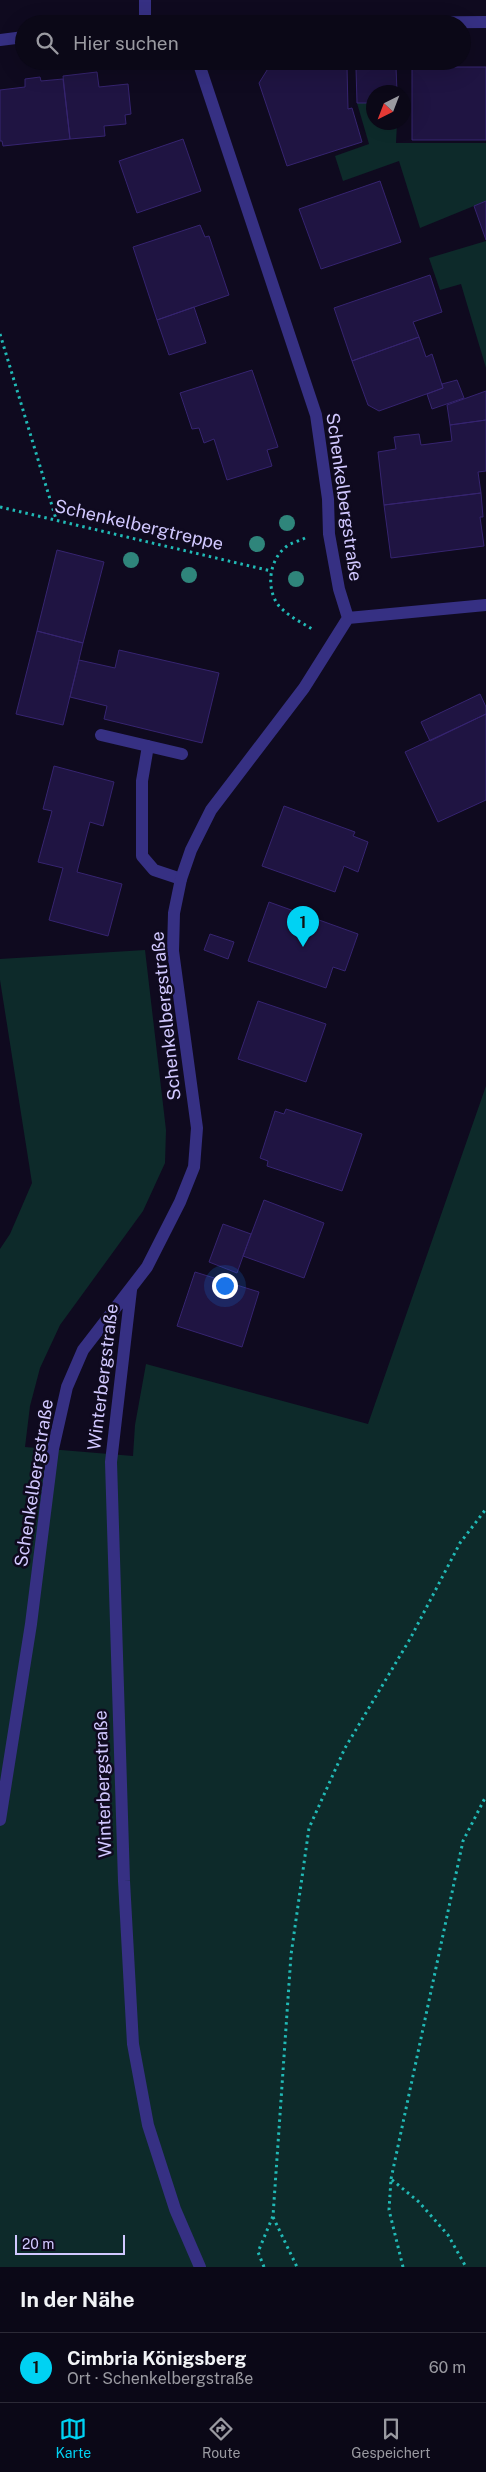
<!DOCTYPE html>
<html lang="de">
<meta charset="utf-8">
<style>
body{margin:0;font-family:"Public Sans",sans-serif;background:#141120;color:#f1f3f6}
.compass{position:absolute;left:366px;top:85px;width:45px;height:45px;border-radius:50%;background:#0b0817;box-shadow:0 5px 20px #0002;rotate:222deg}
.scale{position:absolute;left:15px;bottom:12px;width:110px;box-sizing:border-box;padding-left:5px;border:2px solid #d1c8ff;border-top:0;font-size:14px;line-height:18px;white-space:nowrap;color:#d1c8ff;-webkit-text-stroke:4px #0f0a1f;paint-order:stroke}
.you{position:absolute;left:224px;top:1285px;width:18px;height:18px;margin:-12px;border:4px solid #fff;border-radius:50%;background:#1a73e8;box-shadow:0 0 0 8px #1a73e833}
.badge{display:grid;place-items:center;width:32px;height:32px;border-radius:50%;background:#00d2f3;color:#111;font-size:16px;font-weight:700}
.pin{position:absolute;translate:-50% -41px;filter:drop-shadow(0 1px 2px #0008)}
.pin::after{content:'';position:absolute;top:26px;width:18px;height:15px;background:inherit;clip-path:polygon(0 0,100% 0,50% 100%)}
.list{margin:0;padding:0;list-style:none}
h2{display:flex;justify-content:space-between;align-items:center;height:65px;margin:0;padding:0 20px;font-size:21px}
h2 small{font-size:16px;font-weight:400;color:#9a9aa1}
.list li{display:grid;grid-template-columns:32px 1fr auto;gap:15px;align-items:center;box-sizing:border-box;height:70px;padding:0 20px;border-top:1px solid #2b2936}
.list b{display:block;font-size:19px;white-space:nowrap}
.list p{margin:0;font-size:16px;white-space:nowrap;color:#9a9aa1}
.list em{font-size:16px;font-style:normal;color:#9a9aa1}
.icon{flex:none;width:28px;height:28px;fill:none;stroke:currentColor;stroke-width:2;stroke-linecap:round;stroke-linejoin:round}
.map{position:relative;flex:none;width:486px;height:2267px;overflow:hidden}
.search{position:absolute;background:#0b0817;box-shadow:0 5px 20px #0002;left:15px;right:15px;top:15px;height:55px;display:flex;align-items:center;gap:12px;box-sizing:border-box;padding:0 18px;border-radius:28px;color:#9a9aa1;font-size:19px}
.sheet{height:135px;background:#0b0817}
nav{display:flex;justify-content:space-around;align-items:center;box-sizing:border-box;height:70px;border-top:1px solid #2b2936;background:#0b0817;font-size:14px;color:#9a9aa1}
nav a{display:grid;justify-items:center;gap:2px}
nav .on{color:#00d2f3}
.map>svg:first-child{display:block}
.green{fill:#0d2a2a}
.building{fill:#1f1442;stroke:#362470}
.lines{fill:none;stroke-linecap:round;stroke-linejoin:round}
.path{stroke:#21bab6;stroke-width:3;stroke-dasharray:2.5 4;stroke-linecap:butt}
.service{stroke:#363083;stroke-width:12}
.minor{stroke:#363083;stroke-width:12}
.tree{fill:#2f857b}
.labels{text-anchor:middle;stroke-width:5;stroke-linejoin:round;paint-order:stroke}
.street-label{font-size:18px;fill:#d1c8ff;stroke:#0f0a1f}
</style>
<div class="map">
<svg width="486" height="2267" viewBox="0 0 486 2267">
<rect width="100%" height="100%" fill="#0f0a1f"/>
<!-- green -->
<path class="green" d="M357,103h16l1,19 23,1 -1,20h90v58l-66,27 -21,-67 -56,20 -8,-25 34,-12z
M486,241v127l-25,-84 -21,6 -11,-32z
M145,950l21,180 -1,33 -22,48 -83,114 -20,43 -10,38 -5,41 108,9 2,-31 11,-61 222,60 118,-338v1181h-486v-1018l10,-15 22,-51 -32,-203v-21z"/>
<!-- building -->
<path class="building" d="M269,67h78l1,42 4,-1 10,34 -75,24 -28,-83z
M396,67l1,25h-23v11h-17l-1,-35z
M412,67h74v73h-74z
M97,72l2,15 29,-3 3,30 -6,1 1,9 -22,2 1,10 -35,3 -7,-63z
M40,77l1,4 22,-2 7,60 -67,7 -1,-5h-2v-51l25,-3v-8z
M183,139l18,52 -64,22 -18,-52z
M380,181l21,61 -80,27 -22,-60z
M486,201v39l-12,-34z
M200,225l5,12 4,-1 20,59 -72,25 -24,-73z
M430,275l12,37 -29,10 6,15 -67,24 -18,-53z
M194,307l12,36 -37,12 -12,-35z
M419,337l7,20 6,-3 11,34 -64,23 -11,-6 -16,-44z
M252,370l26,77 -11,3 5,16 -45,14 -13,-41 -10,4 -5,-15 -7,1 -12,-36z
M457,380l7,18 -32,11 -5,-15 16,-6 -1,-4z
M486,391v29l-36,5 -3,-20z
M486,420v51l-8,1 3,21 -97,12 -6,-53 18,-3 -2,-12 25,-3 2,11 31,-4 -2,-16z
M481,493l2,24h-3l4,29 -93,12 -7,-53z
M57,550l47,12 -21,81 -46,-12z
M37,631l46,12 -20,82 -47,-11z
M119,650l100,23 -17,70 -98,-24 3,-13 -37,-9 9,-37 36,8z
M480,694l6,13v7l-56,27 -9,-19z
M486,714v86l-48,22 -33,-70z
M54,766l60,16 -11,44 -13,-4 -13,50 45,12 -14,52 -59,-16 14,-52 -25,-6 14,-51 -9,-2z
M284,806l71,26 -2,4 15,6 -10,30 -14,-6 -9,26 -73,-26z
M269,902l89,32 -13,37 -12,-4 -7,21 -78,-27z
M210,934l24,8 -6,17 -24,-9z
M258,1001l68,23 -20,58 -68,-23z
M286,1109l76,25 -20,57 -75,-25 1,-5 -8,-3 15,-47 9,3z
M264,1200l60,23 -20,55 -61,-22z
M223,1224l28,10 -14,39 -28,-11z
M195,1272l64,20 -17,55 -65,-21z"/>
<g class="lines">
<!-- path -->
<path class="path" d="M0,334l56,185
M0,507l271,64
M305,538c-6,3 -14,5 -18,8 -19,14 -21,44 -8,60 9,10 22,16 33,23
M391,2179l72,-338 23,-45
M273,2217l24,50
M264,2267l-6,-15 15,-36 18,-261 18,-127 36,-80 65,-109 50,-96 26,-34
M403,2267l-14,-57 2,-31 28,23 29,33 18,32"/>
<!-- service -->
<path class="service" d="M101,735l81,19
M148,746l-6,35v75l12,14 27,9"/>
<!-- minor -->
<path class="minor" d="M145,21v-21
M128,24l17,-3 31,3
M243,24l243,-2
M0,40l24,-3
M348,618l138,-13
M131,1290l-20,172 13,419 9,163 15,81 27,84 25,58
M0,1820l31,-196 22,-175 14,-62 16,-37 64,-83 33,-65 14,-35 3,-39 -24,-177 1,-38 7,-34 10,-29 20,-40 93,-122 44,-70 -9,-29 -10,-55 -1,-35 -12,-84 -118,-354"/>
</g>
<!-- trees -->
<g class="tree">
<circle cx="287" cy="523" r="8"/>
<circle cx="257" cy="544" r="8"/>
<circle cx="131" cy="560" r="8"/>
<circle cx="189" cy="575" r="8"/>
<circle cx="296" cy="579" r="8"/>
</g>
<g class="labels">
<!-- street labels -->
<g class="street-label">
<text transform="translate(344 497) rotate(82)" y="6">Schenkelbergstraße</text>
<text transform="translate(139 525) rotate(13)" y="6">Schenkelbergtreppe</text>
<text transform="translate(166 1016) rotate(-96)" y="6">Schenkelbergstraße</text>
<text transform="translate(103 1377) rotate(-83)" y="6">Winterbergstraße</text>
<text transform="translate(34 1483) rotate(-81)" y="6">Schenkelbergstraße</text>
<text transform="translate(103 1784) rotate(-92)" y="6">Winterbergstraße</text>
</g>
</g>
</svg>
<svg class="compass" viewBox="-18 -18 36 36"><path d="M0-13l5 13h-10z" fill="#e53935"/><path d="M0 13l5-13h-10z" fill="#9a9aa1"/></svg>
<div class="scale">20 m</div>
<div class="you"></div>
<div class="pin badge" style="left:303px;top:947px">1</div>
<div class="search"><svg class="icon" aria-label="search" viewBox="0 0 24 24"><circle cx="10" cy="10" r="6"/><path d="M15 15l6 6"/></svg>Hier suchen</div>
</div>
<section class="sheet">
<h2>In der Nähe<small></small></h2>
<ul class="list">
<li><span class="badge">1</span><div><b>Cimbria Königsberg</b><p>Ort · Schenkelbergstraße</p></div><em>60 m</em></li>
</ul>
</section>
<nav>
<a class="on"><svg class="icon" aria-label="map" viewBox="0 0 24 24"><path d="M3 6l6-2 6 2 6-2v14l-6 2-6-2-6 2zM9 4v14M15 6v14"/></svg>Karte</a>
<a><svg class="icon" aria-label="directions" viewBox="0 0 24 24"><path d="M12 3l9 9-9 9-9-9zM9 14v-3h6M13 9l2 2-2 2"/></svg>Route</a>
<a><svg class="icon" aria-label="saved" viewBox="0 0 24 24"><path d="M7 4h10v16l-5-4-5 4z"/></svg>Gespeichert</a>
</nav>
